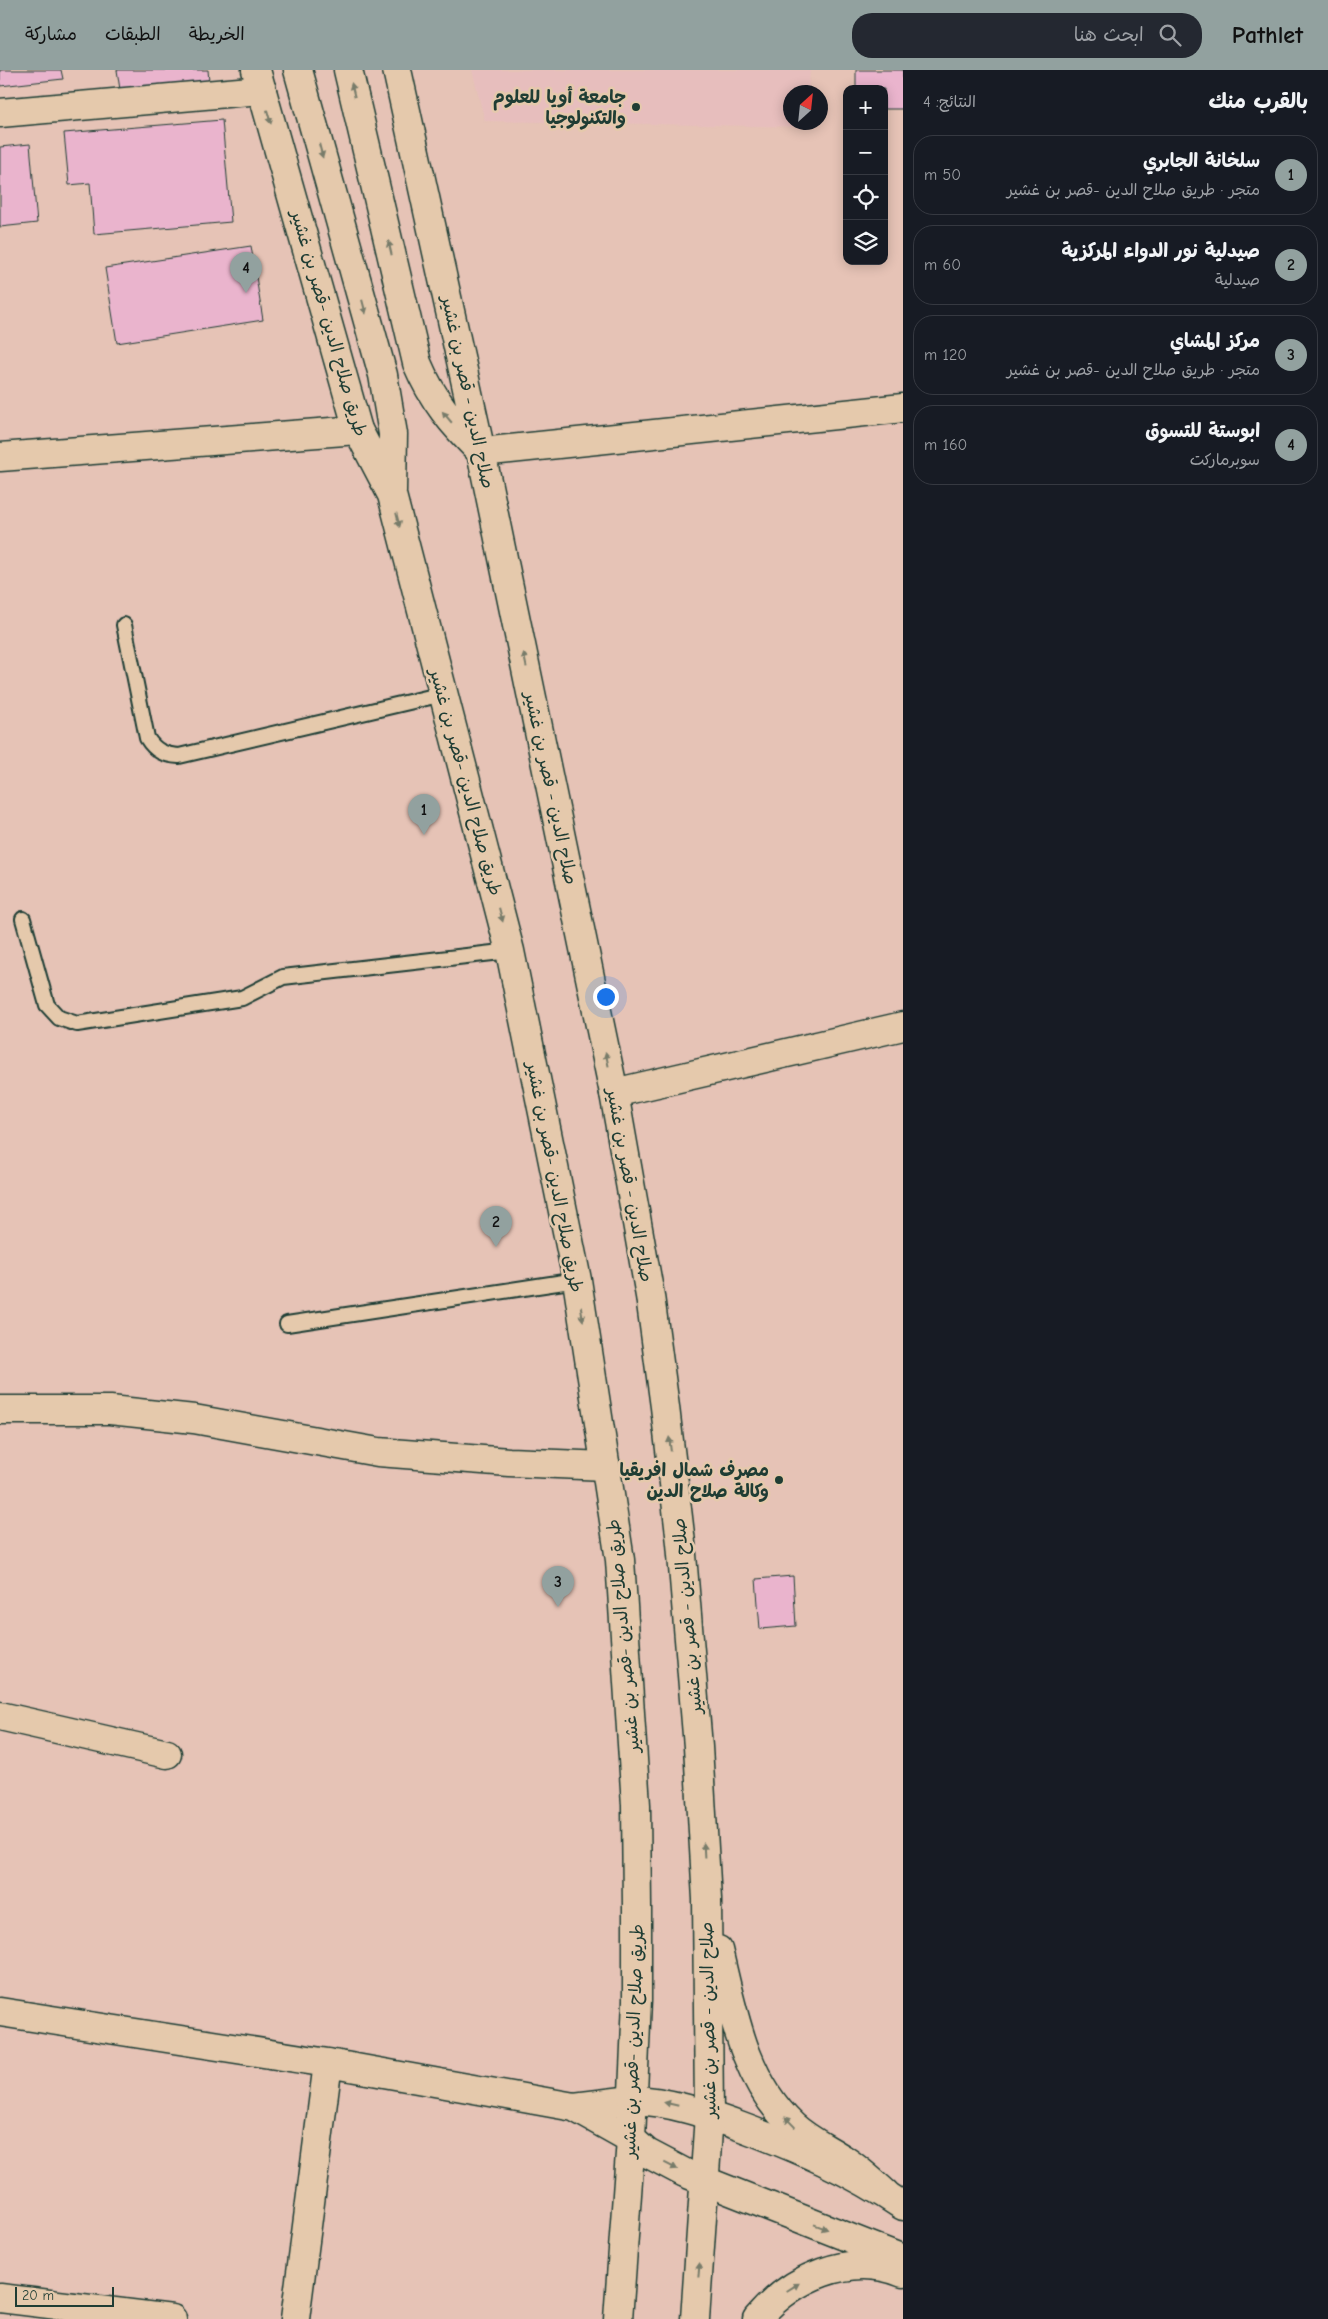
<!DOCTYPE html>
<html lang="ar">
<meta charset="utf-8">
<style>
body{margin:0;font-family:"Comic Neue","Playpen Sans Arabic",sans-serif;background:#242831;color:#f1f3f6;direction:rtl}
.controls{position:absolute;right:15px;top:15px;display:grid;overflow:hidden;border-radius:10px;box-shadow:0 2px 12px #0003}
.controls button{width:45px;height:45px;display:grid;place-items:center;padding:0;border:0;border-bottom:1px solid #363941;background:#171b24;color:#f1f3f6;font:25px sans-serif}
.compass{position:absolute;left:783px;top:15px;width:45px;height:45px;border-radius:50%;background:#171b24;box-shadow:0 2px 12px #0003;rotate:27deg}
.scale{position:absolute;left:15px;bottom:12px;width:99px;box-sizing:border-box;padding-left:5px;border:2px solid #1f3d34;border-top:0;font-size:14px;line-height:18px;white-space:nowrap;color:#1f3d34;-webkit-text-stroke:4px #e5c9ac;paint-order:stroke}
.you{position:absolute;left:605px;top:926px;width:18px;height:18px;margin:-12px;border:4px solid #fff;border-radius:50%;background:#1a73e8;box-shadow:0 0 0 8px #1a73e833}
.badge{display:grid;place-items:center;width:32px;height:32px;border-radius:50%;background:#92a19f;color:#111;font-size:16px;font-weight:700}
.pin{position:absolute;translate:-50% -41px;filter:drop-shadow(0 1px 2px #0008)}
.pin::after{content:'';position:absolute;top:26px;width:18px;height:15px;background:inherit;clip-path:polygon(0 0,100% 0,50% 100%)}
.list{margin:0;padding:0;list-style:none}
h2{display:flex;justify-content:space-between;align-items:center;height:65px;margin:0;padding:0 20px;font-size:21px}
h2 small{font-size:16px;font-weight:400;color:#9ea1a6}
.list li{display:grid;grid-template-columns:32px 1fr auto;gap:15px;align-items:center;box-sizing:border-box;height:80px;margin:0 10px 10px;padding:0 10px;border:1px solid #363941;border-radius:20px}
.list b{display:block;font-size:19px;white-space:nowrap}
.list p{margin:0;font-size:16px;white-space:nowrap;color:#9ea1a6}
.list em{font-size:16px;font-style:normal;color:#9ea1a6}
.icon{flex:none;width:28px;height:28px;fill:none;stroke:currentColor;stroke-width:2;stroke-linecap:round;stroke-linejoin:round}
.map{position:relative;flex:none;width:903px;height:2249px;overflow:hidden;direction:ltr}
header{display:flex;align-items:center;gap:30px;box-sizing:border-box;height:70px;padding:0 25px;background:#92a19f;color:#111}
header strong{font-size:24px}
nav{display:flex;gap:28px;margin-inline-start:auto;font-size:18px}
.search{width:350px;height:45px;background:#242831;display:flex;align-items:center;gap:12px;box-sizing:border-box;padding:0 18px;border-radius:20px;color:#9ea1a6;font-size:19px}
main{display:flex}
aside{flex:1;background:#171b24}
.map>svg:first-child{display:block}
.built{fill:#e7bebd}
.building{fill:#eab4cd;stroke:#1f3d34}
.lines{fill:none;stroke-linecap:round;stroke-linejoin:round}
.lane-casing{stroke:#1f3d34;stroke-width:18}
.street-casing{stroke:#1f3d34;stroke-width:31}
.primary-casing{stroke:#1f3d34;stroke-width:31}
.highway-casing{stroke:#1f3d34;stroke-width:31}
.lane{stroke:#e5c9ac;stroke-width:14}
.street{stroke:#e5c9ac;stroke-width:28}
.primary{stroke:#e5c9ac;stroke-width:28}
.highway{stroke:#e5c9ac;stroke-width:28}
.oneway{fill:#787c6a}
.poi-dot{fill:#1f3d34;stroke:#e5c9ac;stroke-width:2}
.labels{text-anchor:middle;stroke-width:5;stroke-linejoin:round;paint-order:stroke}
.poi-label{font-size:18px;font-weight:bold;fill:#1f3d34;stroke:#e5c9ac;text-anchor:end}
.street-label{font-size:18px;fill:#1f3d34;stroke:#e5c9ac}
</style>
<header>
<strong>Pathlet</strong>
<div class="search"><svg class="icon" aria-label="search" viewBox="0 0 24 24"><circle cx="10" cy="10" r="6"/><path d="M15 15l6 6"/></svg>ابحث هنا</div>
<nav><a>الخريطة</a><a>الطبقات</a><a>مشاركة</a></nav>
</header>
<main>
<aside>
<h2>بالقرب منك<small>النتائج: 4</small></h2>
<ul class="list">
<li><span class="badge">1</span><div><b>سلخانة الجابري</b><p>متجر · طريق صلاح الدين -قصر بن غشير</p></div><em>50 m</em></li>
<li><span class="badge">2</span><div><b>صيدلية نور الدواء المركزية</b><p>صيدلية</p></div><em>60 m</em></li>
<li><span class="badge">3</span><div><b>مركز المشاي</b><p>متجر · طريق صلاح الدين -قصر بن غشير</p></div><em>120 m</em></li>
<li><span class="badge">4</span><div><b>ابوستة للتسوق</b><p>سوبرماركت</p></div><em>160 m</em></li>
</ul>
</aside>
<div class="map">
<svg width="903" height="2249" viewBox="0 0 903 2249">
<rect width="100%" height="100%" fill="#e6c3b6"/>
<filter id="ink" filterUnits="userSpaceOnUse"><feTurbulence type="fractalNoise" baseFrequency=".02" numOctaves="2"/><feDisplacementMap in="SourceGraphic" scale="10" xChannelSelector="R" yChannelSelector="G"/><feConvolveMatrix kernelMatrix="1 2 1 2 8 2 1 2 1" color-interpolation-filters="sRGB"/></filter>
<g filter="url(#ink)">
<!-- built -->
<path class="built" d="M472,0h338l-2,22h-17v30l14,1v4l-320,-6z"/>
<!-- building -->
<path class="building" d="M0,0h61l2,9 -63,7z
M117,0h91l1,12 -88,14z
M856,0h47v39h-19v-20h-28z
M222,50l9,102 -137,12 -4,-51 -21,2 -5,-52z
M30,74l7,79 -37,4v-80z
M251,176l12,74 -146,23 -12,-75z
M793,1506l3,50 -36,3 -4,-50z"/>
<g class="lines">
<defs>
<path id="lane" d="M124,555l23,113c8,13 17,17 32,18l264,-62
M23,849l24,86 12,13 18,6 165,-26 41,-21 227,-26
M287,1254l290,-44"/>
<path id="street" d="M0,43l262,-23
M481,382l422,-44
M0,387l358,-27
M614,1023l289,-67
M0,1340h110l84,9 184,33 131,10 97,4
M0,1646l167,38
M0,1942l328,51 246,44 58,-7
M574,2037l57,32
M0,2228l172,21
M295,2249l33,-256"/>
<path id="primary" d="M632,2030c37,1 71,13 107,26 57,21 113,45 164,80
M631,2069l16,14 38,20 218,86"/>
<path id="highway" d="M256,0l102,360 34,65 118,456 67,329 43,280 16,245 1,103v92l-6,139 -13,180
M298,0l85,305 10,59 -1,57
M348,0l69,293c16,38 35,60 64,89
M397,0l84,382 133,641 36,203 15,111 16,136 17,204 9,152 2,216 -14,204
M718,1880c15,62 26,130 75,176 14,13 31,21 47,31 17,10 30,23 45,36
M757,2249c34,-41 93,-68 146,-46"/>
</defs>
<!-- lane casing -->
<use href="#lane" class="lane-casing"/>
<!-- street casing -->
<use href="#street" class="street-casing"/>
<!-- primary casing -->
<use href="#primary" class="primary-casing"/>
<!-- highway casing -->
<use href="#highway" class="highway-casing"/>
<!-- lane -->
<use href="#lane" class="lane"/>
<!-- street -->
<use href="#street" class="street"/>
<!-- primary -->
<use href="#primary" class="primary"/>
<!-- highway -->
<use href="#highway" class="highway"/>
</g>
<!-- one-way arrows -->
<defs><path id="oneway-solid" d="M-6-.8H1V-3.2L6.5 0L1 3.2V.8H-6Z" transform="scale(1.25)"/></defs>
<g class="oneway">
<use href="#oneway-solid" transform="translate(353 20) rotate(-103)"/>
<use href="#oneway-solid" transform="translate(269 47) rotate(74)"/>
<use href="#oneway-solid" transform="translate(321 81) rotate(75)"/>
<use href="#oneway-solid" transform="translate(390 178) rotate(-103)"/>
<use href="#oneway-solid" transform="translate(364 237) rotate(75)"/>
<use href="#oneway-solid" transform="translate(447 347) rotate(-130)"/>
<use href="#oneway-solid" transform="translate(398 450) rotate(76)"/>
<use href="#oneway-solid" transform="translate(525 590) rotate(-102)"/>
<use href="#oneway-solid" transform="translate(501 845) rotate(75)"/>
<use href="#oneway-solid" transform="translate(607 989) rotate(-102)"/>
<use href="#oneway-solid" transform="translate(582 1244) rotate(81)"/>
<use href="#oneway-solid" transform="translate(670 1374) rotate(-97)"/>
<use href="#oneway-solid" transform="translate(704 1780) rotate(-93)"/>
<use href="#oneway-solid" transform="translate(671 2034) rotate(-167)"/>
<use href="#oneway-solid" transform="translate(790 2052) rotate(-134)"/>
<use href="#oneway-solid" transform="translate(671 2096) rotate(27)"/>
<use href="#oneway-solid" transform="translate(821 2157) rotate(20)"/>
<use href="#oneway-solid" transform="translate(699 2200) rotate(-85)"/>
<use href="#oneway-solid" transform="translate(793 2217) rotate(-32)"/>
</g>
</g>
<!-- markers -->
<g class="poi-dot">
<circle cx="636" cy="37" r="5"/>
<circle cx="779" cy="1410" r="5"/>
</g>
<g class="labels">
<!-- poi labels -->
<g class="poi-label">
<text x="626" y="33">جامعة أويا للعلوم<tspan x="626" dy="21">والتكنولوجيا</tspan></text>
<text x="769" y="1406">مصرف شمال افريقيا<tspan x="769" dy="21">وكالة صلاح الدين</tspan></text>
</g>
<!-- street labels -->
<g class="street-label">
<text transform="translate(329 253) rotate(74)" y="6">طريق صلاح الدين -قصر بن غشير</text>
<text transform="translate(468 322) rotate(78)" y="6">صلاح الدين - قصر بن غشير</text>
<text transform="translate(466 712) rotate(75)" y="6">طريق صلاح الدين -قصر بن غشير</text>
<text transform="translate(551 718) rotate(78)" y="6">صلاح الدين - قصر بن غشير</text>
<text transform="translate(555 1107) rotate(79)" y="6">طريق صلاح الدين -قصر بن غشير</text>
<text transform="translate(630 1115) rotate(80)" y="6">صلاح الدين - قصر بن غشير</text>
<text transform="translate(687 1546) rotate(-95)" y="6">صلاح الدين - قصر بن غشير</text>
<text transform="translate(623 1566) rotate(-95)" y="6">طريق صلاح الدين -قصر بن غشير</text>
<text transform="translate(708 1950) rotate(-91)" y="6">صلاح الدين - قصر بن غشير</text>
<text transform="translate(633 1971) rotate(-88)" y="6">طريق صلاح الدين -قصر بن غشير</text>
</g>
</g>
</svg>
<div class="controls">
<button>+</button>
<button>−</button>
<button><svg class="icon" aria-label="locate" viewBox="0 0 24 24"><circle cx="12" cy="12" r="6"/><path d="M12 2v4M12 18v4M2 12h4M18 12h4"/></svg></button>
<button><svg class="icon" aria-label="layers" viewBox="0 0 24 24"><path d="M12 4l9 5-9 5-9-5zM3 14l9 5 9-5"/></svg></button>
</div>
<svg class="compass" viewBox="-18 -18 36 36"><path d="M0-13l5 13h-10z" fill="#e53935"/><path d="M0 13l5-13h-10z" fill="#9ea1a6"/></svg>
<div class="scale">20 m</div>
<div class="you"></div>
<div class="pin badge" style="left:424px;top:765px">1</div>
<div class="pin badge" style="left:496px;top:1177px">2</div>
<div class="pin badge" style="left:558px;top:1537px">3</div>
<div class="pin badge" style="left:246px;top:223px">4</div>
</div>
</main>
